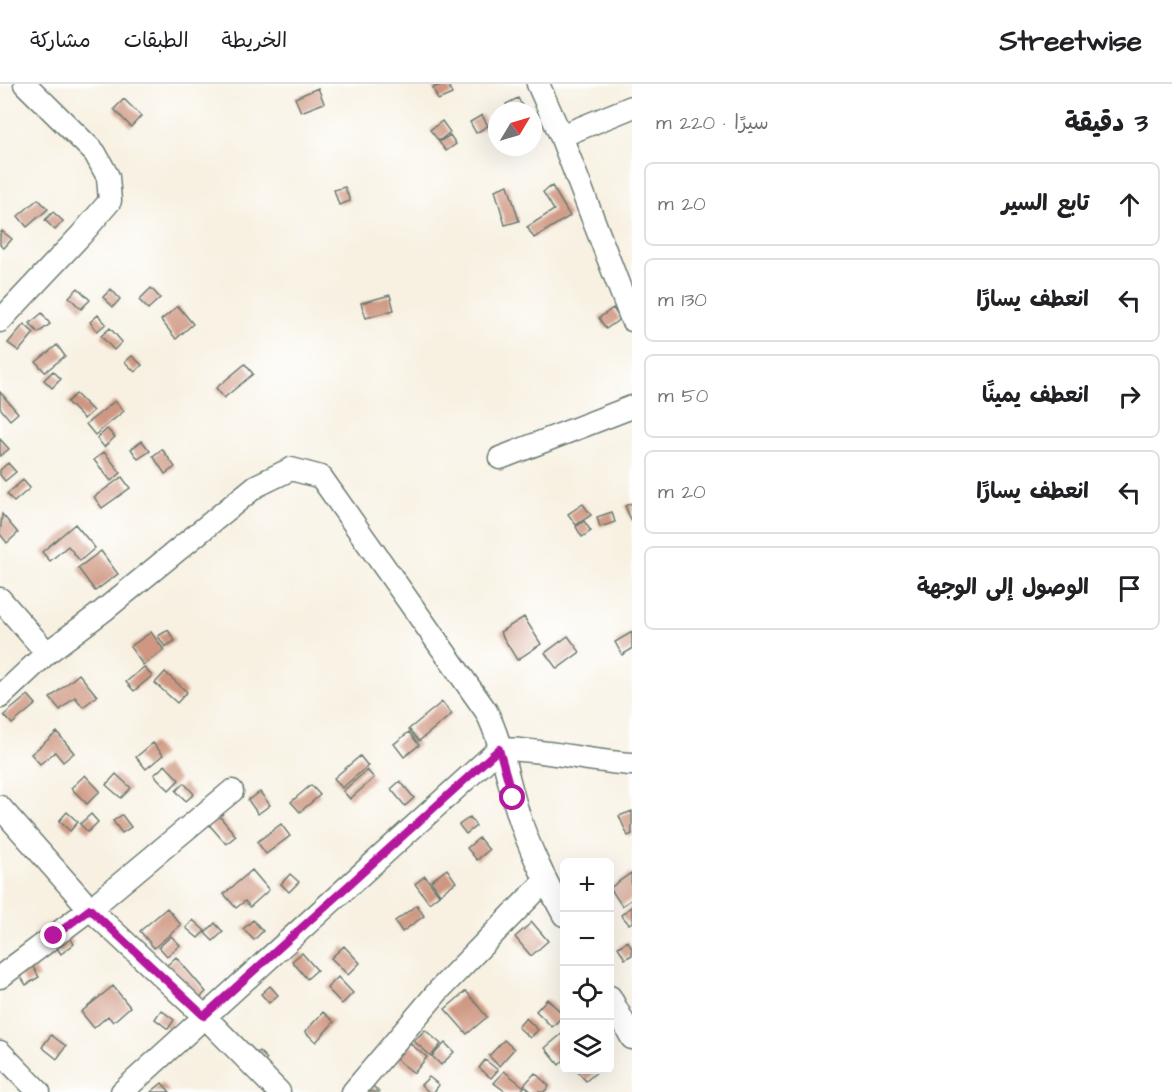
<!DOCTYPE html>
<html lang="ar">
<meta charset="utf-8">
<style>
body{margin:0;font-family:"Architects Daughter","Playpen Sans Arabic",sans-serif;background:#f6f6f6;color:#202124;direction:rtl}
.controls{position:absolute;right:18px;bottom:18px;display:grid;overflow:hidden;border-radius:9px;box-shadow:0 6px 24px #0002}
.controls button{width:54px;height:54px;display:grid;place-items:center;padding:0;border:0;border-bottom:2px solid #e0e0e0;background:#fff;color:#202124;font:30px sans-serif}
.compass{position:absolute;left:488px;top:18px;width:54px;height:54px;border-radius:50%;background:#fff;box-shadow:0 6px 24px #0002;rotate:52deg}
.stop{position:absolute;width:18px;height:18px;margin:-14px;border:4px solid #b5179e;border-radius:50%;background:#fff}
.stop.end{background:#b5179e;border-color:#fff;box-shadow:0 2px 6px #0008}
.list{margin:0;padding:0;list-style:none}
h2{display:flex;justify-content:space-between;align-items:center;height:78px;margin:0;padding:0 24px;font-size:26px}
h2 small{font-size:20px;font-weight:400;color:#757577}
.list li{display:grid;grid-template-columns:39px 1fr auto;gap:18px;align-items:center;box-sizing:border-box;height:84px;margin:0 12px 12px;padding:0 12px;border:2px solid #e0e0e0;border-radius:9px}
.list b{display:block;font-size:22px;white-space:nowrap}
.list em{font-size:20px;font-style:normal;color:#757577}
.icon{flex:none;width:33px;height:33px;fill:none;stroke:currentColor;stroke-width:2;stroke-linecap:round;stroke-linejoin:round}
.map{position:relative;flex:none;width:632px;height:1008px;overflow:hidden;direction:ltr}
header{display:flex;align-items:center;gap:36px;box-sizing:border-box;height:84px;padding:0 30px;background:#fff;border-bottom:2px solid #e0e0e0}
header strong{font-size:28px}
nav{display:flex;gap:33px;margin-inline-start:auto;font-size:21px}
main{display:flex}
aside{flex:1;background:#fff}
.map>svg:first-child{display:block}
.building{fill:#cf9781}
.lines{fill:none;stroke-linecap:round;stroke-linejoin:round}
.minor-casing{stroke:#6b7c71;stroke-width:25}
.minor{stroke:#fff;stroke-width:22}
.route{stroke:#b5179e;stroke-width:8}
</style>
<header>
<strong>Streetwise</strong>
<nav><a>الخريطة</a><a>الطبقات</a><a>مشاركة</a></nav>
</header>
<main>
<aside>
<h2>3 دقيقة<small>سيرًا · 220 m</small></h2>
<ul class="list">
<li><svg class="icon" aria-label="ahead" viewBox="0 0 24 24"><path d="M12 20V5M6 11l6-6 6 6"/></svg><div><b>تابع السير</b></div><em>20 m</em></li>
<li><svg class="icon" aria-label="left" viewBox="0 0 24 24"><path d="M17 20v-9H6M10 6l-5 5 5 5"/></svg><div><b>انعطف يسارًا</b></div><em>130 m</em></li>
<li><svg class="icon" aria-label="right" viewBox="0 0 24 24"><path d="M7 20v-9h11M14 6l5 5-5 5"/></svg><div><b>انعطف يمينًا</b></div><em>50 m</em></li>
<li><svg class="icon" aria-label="left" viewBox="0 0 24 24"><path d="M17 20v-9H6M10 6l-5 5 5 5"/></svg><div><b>انعطف يسارًا</b></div><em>20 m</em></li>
<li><svg class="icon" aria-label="arrive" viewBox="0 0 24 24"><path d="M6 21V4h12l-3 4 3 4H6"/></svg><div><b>الوصول إلى الوجهة</b></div></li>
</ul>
</aside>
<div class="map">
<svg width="632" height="1008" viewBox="0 0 632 1008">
<rect width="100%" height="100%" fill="#fff"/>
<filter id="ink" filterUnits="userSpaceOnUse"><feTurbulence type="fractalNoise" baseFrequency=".0167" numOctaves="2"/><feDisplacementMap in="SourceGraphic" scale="12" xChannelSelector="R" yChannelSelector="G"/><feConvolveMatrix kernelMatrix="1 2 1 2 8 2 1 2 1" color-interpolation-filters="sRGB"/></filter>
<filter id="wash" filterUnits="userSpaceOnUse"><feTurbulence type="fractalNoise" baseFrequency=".008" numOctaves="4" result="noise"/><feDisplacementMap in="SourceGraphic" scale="24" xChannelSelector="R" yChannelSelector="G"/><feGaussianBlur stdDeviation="1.35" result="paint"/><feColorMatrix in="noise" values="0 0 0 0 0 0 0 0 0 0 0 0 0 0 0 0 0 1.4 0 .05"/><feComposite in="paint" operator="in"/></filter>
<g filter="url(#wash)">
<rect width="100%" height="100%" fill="#f8f1e2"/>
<g id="blocks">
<!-- building -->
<path class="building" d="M442,0h6l4,10 -14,6 -5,-12z
M318,4l6,15 -23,9 -6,-14z
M518,14l7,13h-15l-4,-7z
M124,15l17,17 -10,11 -17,-18z
M482,31l6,11 -12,7 -6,-11z
M442,37l8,11 -11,9 -9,-11z
M450,51l6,9 -10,7 -7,-9z
M508,101l11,36 -14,4 -10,-35z
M552,102l18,30 -36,22 -7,-11 27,-17 -11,-18z
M345,103l5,14 -11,4 -5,-15z
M38,115l10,10 -21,18 -9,-11z
M53,128l10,9 -8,9 -10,-10z
M2,147l10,8 -8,9 -4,-3v-11z
M78,204l12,12 -9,9 -12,-12z
M151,204l9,10 -12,11 -9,-9z
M111,205l9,10 -7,8 -10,-10z
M390,211l4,15 -28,8 -5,-15z
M178,222l15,18 -17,15 -15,-19z
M613,224l7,11 -14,10 -7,-11z
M42,229l8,11 -12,9 -8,-10z
M98,231l8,9 -9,7 -7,-9z
M24,240l10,9 -15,18 -11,-8z
M110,244l12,14 -8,8 -13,-14z
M57,261l8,11 -20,16 -9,-10z
M132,272l10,9 -7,7 -10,-10z
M245,280l8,10 -29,24 -8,-10z
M53,287l8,8 -9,9 -8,-8z
M0,308l18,21 -8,7 -10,-12z
M76,310l17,17 -9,8 -17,-17z
M115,317l9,10 -29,24 -9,-11z
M107,345l8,8 -11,10 -7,-9z
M0,355l9,10 -9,7z
M142,357l8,10 -12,8 -7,-10z
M162,365l13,18 -10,7 -12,-18z
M104,368l17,21 -10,8 -17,-21z
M8,379l8,9 -11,9 -5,-6v-5z
M122,393l8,11 -28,20 -8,-11z
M23,396l7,8 -16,14 -7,-8z
M632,419v19l-7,-16z
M583,420l8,11 -15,10 -8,-11z
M612,428l3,10 -15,5 -3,-10z
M2,430l16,19 -11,10 -7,-9z
M584,437l7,10 -9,6 -6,-10z
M75,440l20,24 -15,13 -12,-15 -18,15 -8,-9z
M101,467l17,23 -23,17 -17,-23z
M524,533l17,27 -24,16 -17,-28z
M168,546l7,11 -10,6 -7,-11z
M151,548l13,18 -21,15 -13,-18z
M632,548v17l-10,6 -7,-13z
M568,552l12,16 -23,17 -12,-16z
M144,583l8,9 -18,15 -8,-9z
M165,588l22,20 -10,11 -22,-20z
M79,590l18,22 -14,11 -8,-10 -15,13 -10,-12z
M28,611l8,9 -24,20 -8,-9z
M442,618l10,12 -33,27 -10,-12z
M57,648l17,21 -11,9 -8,-10 -15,12 -9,-10z
M409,648l10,13 -15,12 -10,-13z
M153,659l10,12 -17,14 -10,-12z
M360,672l8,10 -26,22 -8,-10z
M165,681l14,15 -10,10 -15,-15z
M367,686l7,8 -24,21 -7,-8z
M116,690l15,14 -10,10 -15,-13z
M85,691l15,16 -13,13 -16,-16z
M400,697l14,17 -9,8 -14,-17z
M184,699l10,11 -8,7 -10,-10z
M311,701l9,10 -20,17 -9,-10z
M260,708l10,13 -12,9 -10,-14z
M632,727v23l-4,2 -9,-20z
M67,728l11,10 -8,9 -11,-10z
M216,728l20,24 -10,8 -20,-23z
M91,730l7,8 -10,10 -8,-8z
M122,731l9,12 -9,6 -9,-12z
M470,733l6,9 -10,8 -7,-9z
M281,740l9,12 -24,18 -9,-12z
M479,754l10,12 -12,10 -10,-12z
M447,785l9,13 -16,12 -9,-13z
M252,786l17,20 -19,17 -5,-6 -9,7 -12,-14z
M631,789l1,26 -10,7 -12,-18z
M290,790l9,8 -10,10 -8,-8z
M425,792l14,19 -10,8 -14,-19z
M417,821l7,11 -22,16 -7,-11z
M632,822v16l-3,2 -8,-9z
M167,824l14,17 -27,23 -14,-17z
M193,836l12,11 -7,7 -12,-10z
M253,836l10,11 -9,9 -11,-11z
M532,838l16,19 -17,15 -16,-19z
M215,839l8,9 -10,9 -8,-8z
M68,850l6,10 -13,10 -7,-10z
M171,852l9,9 -13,11 -8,-9z
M628,857l4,8v6l-7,4 -7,-12z
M344,862l16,17 -12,12 -17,-17z
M302,869l15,17 -10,9 -15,-18z
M176,873l30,35 -13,11 -29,-35z
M32,881l7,12 -13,8 -7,-11z
M338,893l15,16 -11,11 -15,-16z
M113,902l17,21 -17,15 -5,-6 -14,12 -13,-16z
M270,902l8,9 -9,8 -8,-9z
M466,907l21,26 -20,17 -22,-25z
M547,915l17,16 -12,12 -16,-16z
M161,926l13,10 -6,9 -13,-10z
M323,928l11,10 -18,20 -11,-10z
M526,934l12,12 -8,8 -12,-11z
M425,946l16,14 -10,12 -17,-15z
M564,948v28l-5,5 -14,-17z
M51,951l15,11 -9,13 -15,-12z
M504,956l10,9 -15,17 -10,-10z
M409,959l18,14 -13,16 -18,-14z
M445,959l9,9 -13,13 -9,-9z
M259,967l8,8 -8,8 -8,-8z
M485,976l13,10 -7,8 -12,-10z
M579,986h20l-13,11 -9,-10z
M504,987l20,16 -4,5h-14l-12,-9z
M535,989l14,13 -5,6h-12l-8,-7z
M429,993l10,8 -5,7h-5l-8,-7z
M162,999l8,9h-19z
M371,1000l8,8h-17z"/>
</g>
</g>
<g filter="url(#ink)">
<use href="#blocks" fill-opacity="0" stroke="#6b7c71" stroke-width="1.5"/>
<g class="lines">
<defs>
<path id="minor" d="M538,0l23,52 71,184
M561,52l71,-29
M0,237l81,-86 29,-34 -2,-24 -13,-24 -70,-69
M500,374l132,-51
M0,515l47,54
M0,613l47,-44 56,-42 153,-125 35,-17 30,8 165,234c16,31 21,68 32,102 11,36 28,69 46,102
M0,723l90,102 114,107 75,76
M0,893l90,-68 142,-118
M610,913l22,41
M0,968l39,40
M122,1008l377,-343c45,0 88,12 133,15
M353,1008l86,-102 106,-109"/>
</defs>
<!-- minor casing -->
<use href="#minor" class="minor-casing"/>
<!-- minor -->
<use href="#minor" class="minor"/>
</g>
</g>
<g class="lines" filter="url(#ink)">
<!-- route -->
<path class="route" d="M54,852l36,-27 114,107 295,-267 14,49"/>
</g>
</svg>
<div class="controls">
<button>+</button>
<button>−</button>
<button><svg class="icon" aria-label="locate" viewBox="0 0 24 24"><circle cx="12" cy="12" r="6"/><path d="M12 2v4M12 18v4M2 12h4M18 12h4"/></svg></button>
<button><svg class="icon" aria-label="layers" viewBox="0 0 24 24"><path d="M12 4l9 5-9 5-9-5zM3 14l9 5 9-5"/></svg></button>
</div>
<svg class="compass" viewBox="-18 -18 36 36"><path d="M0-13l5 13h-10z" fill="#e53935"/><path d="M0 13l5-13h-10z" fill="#757577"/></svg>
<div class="stop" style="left:513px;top:714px"></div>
<div class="stop end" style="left:54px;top:852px"></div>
</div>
</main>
